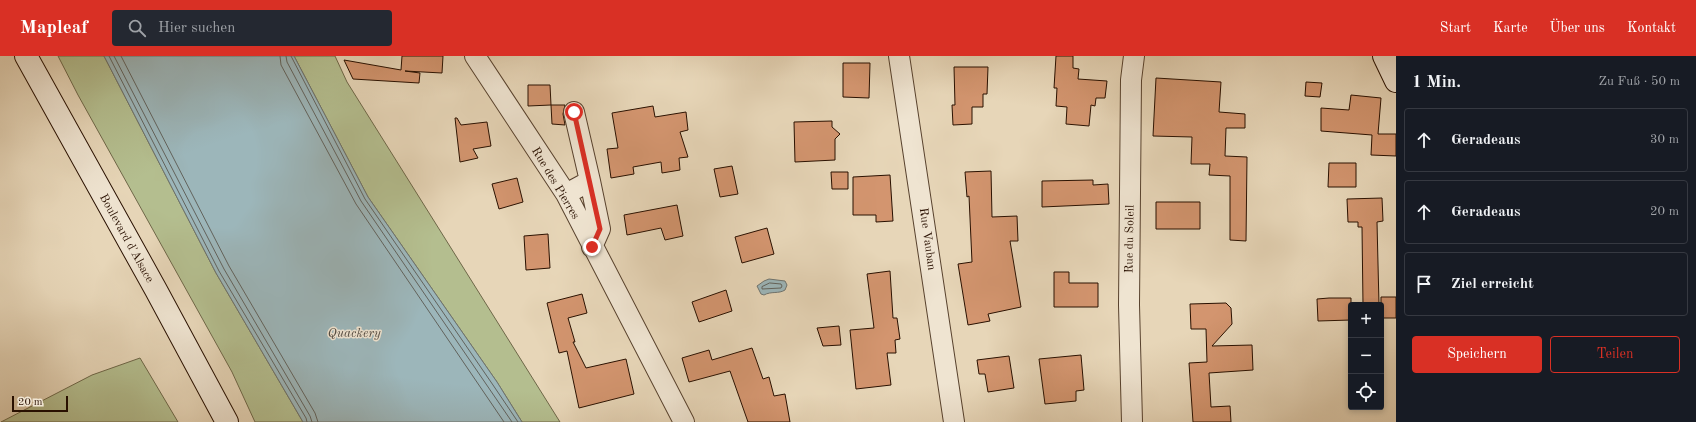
<!DOCTYPE html>
<html lang="de">
<meta charset="utf-8">
<style>
body{margin:0;font-family:"Old Standard TT",serif;background:#242831;color:#f1f3f6}
.controls{position:absolute;right:12px;bottom:12px;display:grid;overflow:hidden;border-radius:4px;box-shadow:0 2px 6px #0003}
.controls button{width:36px;height:36px;display:grid;place-items:center;padding:0;border:0;border-bottom:1px solid #363941;background:#171b24;color:#f1f3f6;font:20px sans-serif}
.scale{position:absolute;left:12px;bottom:10px;width:56px;box-sizing:border-box;padding-left:4px;border:2px solid #291000;border-top:0;font-size:11px;line-height:14px;white-space:nowrap;color:#291000;-webkit-text-stroke:3px #efe4d1;paint-order:stroke}
.stop{position:absolute;width:12px;height:12px;margin:-9px;border:3px solid #d93025;border-radius:50%;background:#fff}
.stop.end{background:#d93025;border-color:#fff;box-shadow:0 1px 4px #0008}
.list{margin:0;padding:0;list-style:none}
h2{display:flex;justify-content:space-between;align-items:center;height:52px;margin:0;padding:0 16px;font-size:17px}
h2 small{font-size:13px;font-weight:400;color:#9ea1a6}
.list li{display:grid;grid-template-columns:26px 1fr auto;gap:12px;align-items:center;box-sizing:border-box;height:64px;margin:0 8px 8px;padding:0 8px;border:1px solid #363941;border-radius:4px}
.list b{display:block;font-size:15px;white-space:nowrap}
.list em{font-size:13px;font-style:normal;color:#9ea1a6}
.actions{display:flex;gap:8px;padding:12px 16px}
.actions a{flex:1;padding:9px 0;border:1px solid #d93025;border-radius:4px;text-align:center;font-size:14px;color:#d93025}
.actions .main{background:#d93025;color:#fff}
.icon{flex:none;width:22px;height:22px;fill:none;stroke:currentColor;stroke-width:2;stroke-linecap:round;stroke-linejoin:round}
.map{position:relative;flex:none;width:1396px;height:366px;overflow:hidden}
header{display:flex;align-items:center;gap:24px;box-sizing:border-box;height:56px;padding:0 20px;background:#d93025;color:#fff}
header strong{font-size:19px}
nav{display:flex;gap:22px;margin-inline-start:auto;font-size:14px}
.search{width:280px;height:36px;background:#242831;display:flex;align-items:center;gap:10px;box-sizing:border-box;padding:0 14px;border-radius:4px;color:#9ea1a6;font-size:15px}
main{display:flex}
aside{flex:1;background:#171b24}
.map>svg:first-child{display:block}
.green{fill:#b4be8f;stroke:#6e6748}
.water{fill:#9cb6ba;stroke:#6e7470}
.lines{fill:none;stroke-linecap:round;stroke-linejoin:round}
.shore{stroke:#62635d;stroke-width:1}
.building{fill:#d3956f;stroke:#291000}
.street-casing{stroke:#58422e;stroke-width:22}
.secondary-casing{stroke:#291000;stroke-width:24}
.street{stroke:#efe4d1;stroke-width:20}
.secondary{stroke:#efe4d1;stroke-width:22}
.route{stroke:#d93025;stroke-width:5}
.labels{text-anchor:middle;stroke-width:3;stroke-linejoin:round;paint-order:stroke}
.street-label{font-size:12px;fill:#291000;stroke:#efe4d1}
.water-label{font-size:13px;font-style:italic;fill:#514a41;stroke:#efe4d1}
</style>
<header>
<strong>Mapleaf</strong>
<div class="search"><svg class="icon" aria-label="search" viewBox="0 0 24 24"><circle cx="10" cy="10" r="6"/><path d="M15 15l6 6"/></svg>Hier suchen</div>
<nav><a>Start</a><a>Karte</a><a>Über uns</a><a>Kontakt</a></nav>
</header>
<main>
<div class="map">
<svg width="1396" height="366" viewBox="0 0 1396 366">
<rect width="100%" height="100%" fill="#e7d6b8"/>
<filter id="stains"><feTurbulence type="fractalNoise" baseFrequency=".005" numOctaves="4"/><feColorMatrix values="0 0 0 0 .2 0 0 0 0 .09 0 0 0 0 .02 0 0 0 .5 -.17"/></filter>
<radialGradient id="worn" r=".72"><stop offset=".6" stop-color="#630" stop-opacity="0"/><stop offset="1" stop-color="#630" stop-opacity=".3"/></radialGradient>
<!-- green -->
<path class="green" d="M58,0h46l112,217 87,149h-48l-23,-50 -154,-277z
M294,0h41l12,26 213,340h-38l-25,-40 -129,-185z
M140,302l38,64h-177l91,-47z"/>
<!-- water -->
<path class="water" d="M104,0h190l74,141 129,185 25,40h-219l-87,-149z
M769,223l16,2 2,4 -2,5c-6,4 -14,1 -21,5l-3,-1 -4,-8 7,-5z"/>
<g class="lines">
<!-- shore -->
<path class="shore" d="M109,0l110,215 87,147 1,4
M114,0l110,213 86,147 2,6
M121,0l108,210 86,147 3,9
M280,0l1,9 75,139 148,218
M286,0l1,6 74,139 151,221
M291,0l74,143 128,186 25,37
M770,227l11,1 1,2 -1,2 -19,1v-2z"/>
</g>
<!-- building -->
<path class="building" d="M402,0h41l-1,17 -37,-2 15,2 -1,10 -66,-4 -9,-19 57,10z
M1056,0h17v12l6,1 -1,10 29,2 -2,17h-9l-1,8 -4,-1 -2,21 -23,-2 1,-17 -11,-1 1,-18h-3z
M843,7h27l-1,35 -26,-1z
M954,11h34l-1,27h-4v13h-11v17l-19,1 -1,-20h3z
M1156,22l65,4 -2,30 26,2v14h-19l-1,28 22,1 -1,84 -16,-1v-64l-21,-1 1,-11h-19l1,-27 -39,-1z
M1306,26l16,1 -2,14 -15,-1z
M528,29h22l1,20 -23,1z
M1351,39l30,3 -3,36h18v22l-25,-1 1,-20 -51,-4v-23l28,2z
M551,49h14l-2,9 2,11 -13,-1z
M653,50l2,11 31,-5 2,18 -8,2 8,25 -9,1 1,12 -18,3 -1,-11 -28,5 1,7 -23,4 -4,-29 11,-1 -6,-35z
M455,62h2l4,7 26,-3 4,24 -18,3 5,9 -18,4z
M832,65v6l8,7 -5,5v21l-40,2 -1,-40z
M1329,107h27v24h-28z
M732,110l6,28 -18,3 -6,-28z
M991,115l1,46 25,-1 1,25h-8l11,66 -33,7 2,7 -22,4 -10,-61 14,-2 -3,-66 -2,1 -2,-25z
M831,116h17v17h-16z
M890,119l3,46 -17,1v-7h-23v-38z
M517,122l6,24 -24,7 -7,-25z
M1093,124v5l15,-1 1,20 -67,3v-26z
M1382,142l1,23 -6,1 2,83h-16l-1,-78h-4v-5h-10l-1,-23z
M1156,146h44v27h-44z
M677,149l6,31 -18,4 -4,-12 -34,7 -3,-20z
M767,172l7,26 -32,9 -7,-26z
M548,178l2,34 -24,2 -2,-34z
M890,215l3,47h4l3,21 -5,1 1,13h-9l4,32 -35,4 -6,-59 24,-2 -7,-54z
M1054,216h15v11h29v24h-44z
M726,234l6,21 -33,11 -7,-20z
M582,238l5,19 -19,5 7,24h-2l13,26 40,-9 8,35 -55,14 -12,-57 -8,2 -12,-50z
M1381,241h15v21h-15z
M1329,242h22v22l-33,1 -1,-22z
M1226,247l5,5 1,16 -20,22 40,-1 1,25 -44,3 2,34 19,-1 1,16h-38l-4,-59 18,-1 -1,-33h-15l-1,-25z
M839,270l2,19 -18,1 -6,-18z
M752,292l11,31 6,-2 5,19 11,-2 5,28h-42l-18,-51 -41,11 -7,-24 27,-8 3,10z
M1081,299l3,35 -8,1v10l-31,3 -6,-45z
M1009,300l5,32 -26,4 -3,-18h-6l-2,-14z"/>
<g class="lines">
<defs>
<path id="street" d="M475,0l91,138 118,228
M899,0l55,366
M574,56l16,69
M566,138l24,-13 10,48 -8,18
M1132,366l-3,-117 2,-225 3,-24"/>
<path id="secondary" d="M26,0l130,234 71,132
M1384,0l12,25"/>
</defs>
<!-- street casing -->
<use href="#street" class="street-casing"/>
<!-- secondary casing -->
<use href="#secondary" class="secondary-casing"/>
<!-- street -->
<use href="#street" class="street"/>
<!-- secondary -->
<use href="#secondary" class="secondary"/>
</g>
<g class="lines">
<!-- route -->
<path class="route" d="M574,56l26,117 -8,18"/>
</g>
<g class="labels">
<!-- street labels -->
<g class="street-label">
<text transform="translate(556 127) rotate(59)" y="4">Rue des Pierres</text>
<text transform="translate(127 182) rotate(61)" y="4">Boulevard d'Alsace</text>
<text transform="translate(928 183) rotate(82)" y="4">Rue Vauban</text>
<text transform="translate(1129 183) rotate(-89)" y="4">Rue du Soleil</text>
</g>
<!-- water labels -->
<g class="water-label">
<text x="354" y="281">Quackery</text>
</g>
</g>
<rect width="100%" height="100%" filter="url(#stains)"/>
<rect width="100%" height="100%" fill="url(#worn)"/>
</svg>
<div class="controls">
<button>+</button>
<button>−</button>
<button><svg class="icon" aria-label="locate" viewBox="0 0 24 24"><circle cx="12" cy="12" r="6"/><path d="M12 2v4M12 18v4M2 12h4M18 12h4"/></svg></button>
</div>
<div class="scale">20 m</div>
<div class="stop" style="left:574px;top:56px"></div>
<div class="stop end" style="left:592px;top:191px"></div>
</div>
<aside>
<h2>1 Min.<small>Zu Fuß · 50 m</small></h2>
<ul class="list">
<li><svg class="icon" aria-label="ahead" viewBox="0 0 24 24"><path d="M12 20V5M6 11l6-6 6 6"/></svg><div><b>Geradeaus</b></div><em>30 m</em></li>
<li><svg class="icon" aria-label="ahead" viewBox="0 0 24 24"><path d="M12 20V5M6 11l6-6 6 6"/></svg><div><b>Geradeaus</b></div><em>20 m</em></li>
<li><svg class="icon" aria-label="arrive" viewBox="0 0 24 24"><path d="M6 21V4h12l-3 4 3 4H6"/></svg><div><b>Ziel erreicht</b></div></li>
</ul>
<div class="actions"><a class="main">Speichern</a><a>Teilen</a></div>
</aside>
</main>
